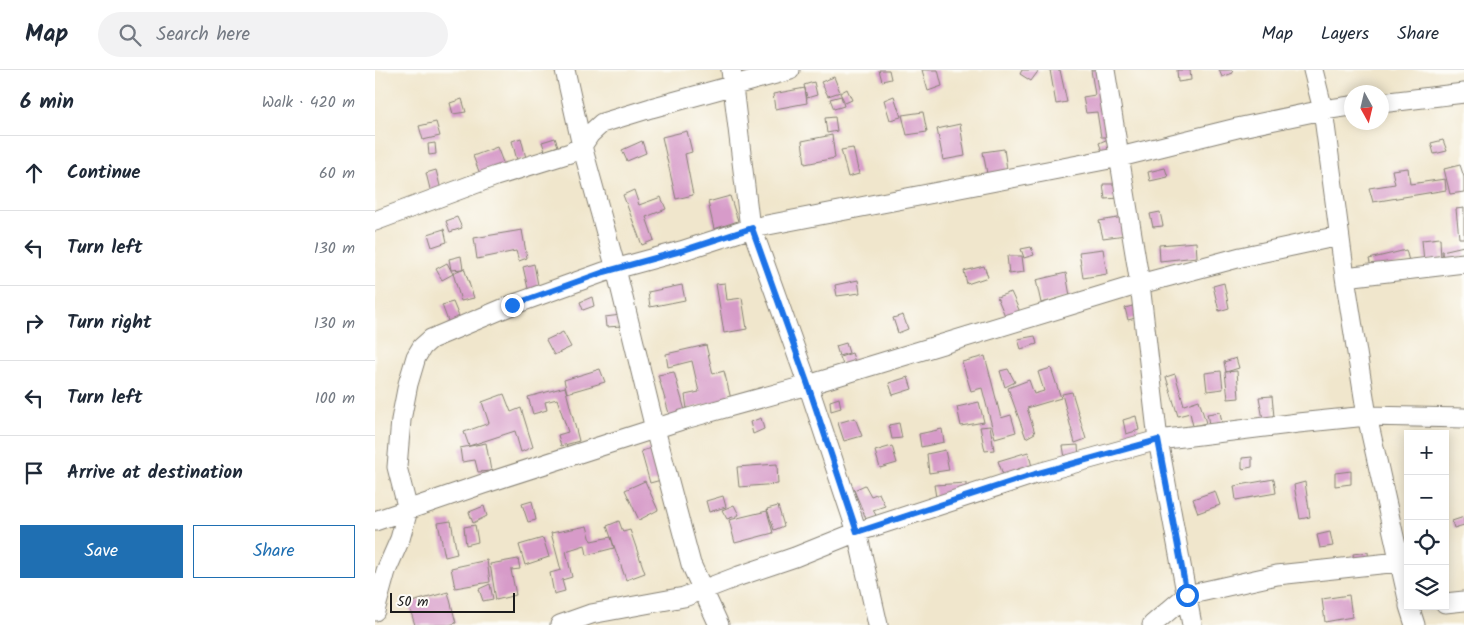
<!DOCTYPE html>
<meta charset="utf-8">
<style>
body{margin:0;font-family:Kalam,sans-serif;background:#f2f2f3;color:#1f2937}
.controls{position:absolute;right:15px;bottom:15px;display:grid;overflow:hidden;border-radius:0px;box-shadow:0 2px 12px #0003}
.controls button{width:45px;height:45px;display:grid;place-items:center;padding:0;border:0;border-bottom:1px solid #e0e1e3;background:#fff;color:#1f2937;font:25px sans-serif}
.compass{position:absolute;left:969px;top:15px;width:45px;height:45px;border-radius:50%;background:#fff;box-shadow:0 2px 12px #0003;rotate:172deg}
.scale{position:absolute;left:15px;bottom:12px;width:125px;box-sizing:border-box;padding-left:5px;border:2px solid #1c1c1c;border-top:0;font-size:14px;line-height:18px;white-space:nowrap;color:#1c1c1c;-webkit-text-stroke:4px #fdfcf7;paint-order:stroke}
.stop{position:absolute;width:15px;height:15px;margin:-11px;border:4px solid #1a73e8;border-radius:50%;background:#fff}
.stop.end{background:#1a73e8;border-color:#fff;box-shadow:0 1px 5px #0008}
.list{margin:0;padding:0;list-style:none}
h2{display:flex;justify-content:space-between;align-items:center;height:65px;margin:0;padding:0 20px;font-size:21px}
h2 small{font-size:16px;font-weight:400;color:#747a83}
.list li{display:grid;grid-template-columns:32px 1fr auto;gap:15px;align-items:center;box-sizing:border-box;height:75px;padding:0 20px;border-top:1px solid #e0e1e3}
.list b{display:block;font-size:19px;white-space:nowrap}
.list em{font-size:16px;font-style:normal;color:#747a83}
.actions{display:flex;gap:10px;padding:15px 20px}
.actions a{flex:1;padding:11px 0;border:1px solid #1f6fb2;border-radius:0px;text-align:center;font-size:18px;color:#1f6fb2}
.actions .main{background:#1f6fb2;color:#fff}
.icon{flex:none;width:28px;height:28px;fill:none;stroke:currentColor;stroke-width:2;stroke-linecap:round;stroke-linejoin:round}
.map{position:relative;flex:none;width:1089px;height:555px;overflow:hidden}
header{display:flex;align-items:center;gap:30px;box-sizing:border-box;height:70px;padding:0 25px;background:#fff;border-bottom:1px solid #e0e1e3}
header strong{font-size:24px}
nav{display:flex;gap:28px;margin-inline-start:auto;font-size:18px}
.search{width:350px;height:45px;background:#f2f2f3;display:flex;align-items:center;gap:12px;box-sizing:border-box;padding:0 18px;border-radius:28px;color:#747a83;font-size:19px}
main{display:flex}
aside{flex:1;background:#fff}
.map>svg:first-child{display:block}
.building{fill:#d79bc9}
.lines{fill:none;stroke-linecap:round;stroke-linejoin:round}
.street-casing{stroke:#868174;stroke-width:21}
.street{stroke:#fff;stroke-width:19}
.route{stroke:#1a73e8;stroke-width:6}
</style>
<header>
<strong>Map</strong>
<div class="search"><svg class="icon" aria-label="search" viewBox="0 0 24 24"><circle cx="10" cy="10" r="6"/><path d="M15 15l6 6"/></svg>Search here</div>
<nav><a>Map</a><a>Layers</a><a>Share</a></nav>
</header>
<main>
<aside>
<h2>6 min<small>Walk · 420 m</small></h2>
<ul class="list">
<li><svg class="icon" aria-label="ahead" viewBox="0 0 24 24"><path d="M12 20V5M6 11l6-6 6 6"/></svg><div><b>Continue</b></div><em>60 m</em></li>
<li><svg class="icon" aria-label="left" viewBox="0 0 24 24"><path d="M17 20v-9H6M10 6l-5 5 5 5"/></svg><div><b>Turn left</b></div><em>130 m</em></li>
<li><svg class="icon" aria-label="right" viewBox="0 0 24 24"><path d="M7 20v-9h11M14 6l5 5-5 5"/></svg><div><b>Turn right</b></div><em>130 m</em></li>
<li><svg class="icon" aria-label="left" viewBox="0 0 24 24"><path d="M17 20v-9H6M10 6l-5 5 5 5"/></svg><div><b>Turn left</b></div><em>100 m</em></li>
<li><svg class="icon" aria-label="arrive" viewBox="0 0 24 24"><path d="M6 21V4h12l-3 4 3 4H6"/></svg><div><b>Arrive at destination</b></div></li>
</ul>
<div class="actions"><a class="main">Save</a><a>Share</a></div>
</aside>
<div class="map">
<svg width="1089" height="555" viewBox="0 0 1089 555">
<rect width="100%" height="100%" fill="#fdfcf7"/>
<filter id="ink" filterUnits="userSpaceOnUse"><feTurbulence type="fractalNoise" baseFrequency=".02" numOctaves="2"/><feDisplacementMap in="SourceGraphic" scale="10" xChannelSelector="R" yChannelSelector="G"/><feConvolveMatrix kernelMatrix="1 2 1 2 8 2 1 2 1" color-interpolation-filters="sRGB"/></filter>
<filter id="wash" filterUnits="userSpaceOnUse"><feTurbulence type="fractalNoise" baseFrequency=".0096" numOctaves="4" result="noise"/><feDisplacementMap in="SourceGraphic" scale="20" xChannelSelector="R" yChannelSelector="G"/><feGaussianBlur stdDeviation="1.12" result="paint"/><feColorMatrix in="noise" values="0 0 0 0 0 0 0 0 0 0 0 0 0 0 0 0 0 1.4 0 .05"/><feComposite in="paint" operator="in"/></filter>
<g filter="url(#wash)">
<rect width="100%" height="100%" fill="#f0e6cc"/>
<g id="blocks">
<!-- building -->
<path class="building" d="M504,0h10l2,9 -9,2z
M547,0h16l4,16 -14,5z
M647,0h17l-8,11 -11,-7z
M675,0h10l7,32 -11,2z
M716,0h12l8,67h-10l-4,-25 -11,1 -3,-16 12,-2z
M802,0h13l1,10 -13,2z
M844,0h13l1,3 -11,4z
M459,7l6,15 -12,4 -7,-14z
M439,12l3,13 -10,3 -3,-13z
M430,18l2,15 -32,6 -2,-15z
M472,19l5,11 -7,3 -5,-10z
M466,26l3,10 -10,3 -4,-10z
M519,26l7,21 -11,3 -6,-20z
M87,29l4,13 -13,2 -3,-11z
M548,42l4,20 -20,3 -5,-20z
M460,47l2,14 -10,2 -2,-15z
M61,52l4,14 -17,4 -4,-14z
M585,54l5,32 -22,4 -6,-31z
M312,61l5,21 -7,2 8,41 -17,4 -14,-62z
M457,65l3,23 -30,6 -3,-23z
M146,68l5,20 -9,2 -5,-19z
M180,68l3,8 -13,5 -3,-9z
M735,68l5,14 -11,5 -5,-14z
M1068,70l4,11 -13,3 -3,-11z
M267,71l4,12 -19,8 -5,-11z
M60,73l1,11 -7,1 -1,-11z
M122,77l7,18 -24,9 -7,-18z
M478,78l6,26 -11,3 -7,-27z
M629,79l4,27 -20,3 -5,-27z
M1085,95l4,12v15l-14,2 -6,-25z
M790,98l3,9 -18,4 -2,-9z
M1033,98l2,16 35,-5 1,11 -73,12 -4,-14 26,-4 -3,-14z
M61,100l5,20 -10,3 -5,-20z
M728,114h15l2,14 -15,1z
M259,120l5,15 22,-8 5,12 -20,8 8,23 -12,5 -19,-50z
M355,126l8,25 -24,8 -6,-27z
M1089,138v30h-5l-3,-29z
M785,142l3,14 -10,1 -3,-13z
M82,147l5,11 -12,4 -4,-11z
M749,147l2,18 -23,3 -4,-17z
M69,159l3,13 -15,5 -4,-13z
M147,160l5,28 -8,3 -3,-10 -39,8 -3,-21z
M1065,168l1,22 -17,2 -2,-22z
M821,172l1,15 -37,4 -1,-16z
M1089,176v11l-21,4 -1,-10z
M656,177l3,8 -10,3 -3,-9z
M728,179l4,25 -24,4 -4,-26z
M1031,180l3,11 -37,10 -3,-12z
M86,186l2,13 -12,1 -2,-11z
M632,186h15l2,16 -15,2z
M72,193l6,11 -11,6 -6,-11z
M159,194l5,26 -10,3 -6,-26z
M609,196l4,11 -21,7 -3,-13z
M89,198l10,30 -13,3 -8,-28z
M691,203l4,23 -29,7 -5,-23z
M483,210l2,13 -23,3 -2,-11z
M350,213l2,17 15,-2 5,31 -23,4 -8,-49z
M849,213l5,25 -10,3 -6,-25z
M307,215l3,15 -35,7 -2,-15z
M636,222l9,20 -14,6 -9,-21z
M217,227l2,9 -11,4 -3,-8z
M78,232l9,22 -11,5 -9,-24z
M761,235l3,12 -11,3 -3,-12z
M246,245l1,11 -16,1 -1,-10z
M528,245l5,14 -10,4 -5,-15z
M188,262l8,15 -17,8 -8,-15z
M660,266l2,8 -16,5 -3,-10z
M471,273l3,10 -10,3 -3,-10z
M331,275l7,29 11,-3 7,28 -44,10 -2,-14 14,-3 -7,-31 -24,6 -2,-13z
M477,283l3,9 -11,5 -4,-10z
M610,286l16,62 10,-3 5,17 -21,6 -13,-50 -11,3 -9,-29z
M861,288l3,10 -13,4 -2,-10z
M676,298l10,30 -34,10 8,25 -9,5 -18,-50 21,-8 5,14 10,-3 -6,-19z
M225,299l5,13 -38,11 -3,-13z
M633,299l7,13 -10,5 -5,-16z
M846,301l2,18 -16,2 -2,-18z
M862,301l2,27 -11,1 -3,-27z
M299,302l12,42 -16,3 -12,-42z
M800,304l9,31 15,-5 7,23 -13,3 -3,-13 -12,3 -12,-39z
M533,307l4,12 -19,6 -4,-12z
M190,317l14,54 -18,5 -3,-11 10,-3 -11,-33 -12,3 2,8 -14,4 -5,-17z
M697,322l14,47 -11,4 -13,-49z
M129,324l7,18 10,-4 12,39 -12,5 -6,-21 -46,15 -5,-14 25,-9 -7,-21z
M897,326l2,21 -11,2 -4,-22z
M464,328l2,10 -10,3 -1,-10z
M604,332l5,20 -23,4 -4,-19z
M845,342l2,11 -13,1 -2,-10z
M761,346l3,14 -13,4 -3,-14z
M386,348l3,11 -11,5 -3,-12z
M480,348l7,18 -18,5 -6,-18z
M524,353l3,15 -10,1 -3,-14z
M615,356l4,24 -9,1 -5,-24z
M567,359l2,13 -23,5 -2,-13z
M111,373l5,28 -13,1 -3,-12 -13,2 -2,-14z
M703,375l1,13h-14l-2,-12z
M517,376l5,17 -17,5 -5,-17z
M277,378l9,32 -11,3 -9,-32z
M570,380l4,20 -20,3 -2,-19z
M653,382l5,18 -28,10 -7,-19z
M877,387v10l-10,2v-11z
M402,394l1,20 -39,3 -2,-20z
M976,401v13l-16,2v-13z
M899,409l2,14 -40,7 -2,-14z
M270,411l13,29 -19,10 -14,-30z
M930,412l5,35 -10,2 -6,-34z
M591,413v13l-30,1 -2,-12z
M490,415l6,11 8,-3 6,13 -12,4 4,7 -10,4 -13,-31z
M840,421l5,14 -22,8 -5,-14z
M348,426l3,11 -17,5 -3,-11z
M157,431l4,19 -8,2 -6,-18z
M359,435l5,10 -12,4 -5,-9z
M109,436l3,10 -14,7 -4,-11z
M403,436l6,20 -10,4 -7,-21z
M392,441l6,22 -38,10 -6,-23z
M1089,447v8l-10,3 -2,-7z
M76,451l6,33 -12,3 -7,-34z
M244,451l4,11 7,-2 15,43 -19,7 -19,-54z
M100,455l3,17 -12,3 -2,-18z
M212,456l4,15 20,-4 3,11 -27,7 -2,-10 -19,6 6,26 -10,3 3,11 -11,3 -4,-21 11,-3 -10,-37z
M955,462l3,14 -13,2 -3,-13z
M168,468l6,19 -24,8 -6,-20z
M993,482l1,11 -14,3 -2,-12z
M143,489l2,10 -9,1 5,25 -20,5 -6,-36z
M112,490l3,22 -35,6 -4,-20z
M115,514l3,15 -10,2 -4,-12z
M73,522l8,31 -7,2h-34l-7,-22z
M974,525l3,22 -27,5 -3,-23z"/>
</g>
</g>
<g filter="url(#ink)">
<use href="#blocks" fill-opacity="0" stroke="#868174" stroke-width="1"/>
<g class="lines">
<defs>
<path id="street" d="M190,0l17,76 34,123 39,160 36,135 28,61
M356,0l18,150 59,165 49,147 21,93
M730,0l35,214 18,156 34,185
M938,0l10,40 22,167 22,139 41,183
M1006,33l83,-10
M0,151l121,-45 74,-23 12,-7 8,-12 12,-11 49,-15 139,-38
M970,207l119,-14
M0,451l108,-37 202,-65 123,-34 332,-101 101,-27 98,-21
M1070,533l19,-2
M1034,536l6,19
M0,541l11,-40 14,-32 8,-29 -11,-43 4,-47 7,-36 8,-27 6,-10 9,-8 81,-34 92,-33 77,-21 71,-23 368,-71 117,-29 86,-18 28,-4
M185,555l31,-11 93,-17 55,-21 56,-19 62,-25 178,-58 123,-34 140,-17 69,-7 97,2
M777,555l35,-30 90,-20 122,-13"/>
</defs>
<!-- street casing -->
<use href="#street" class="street-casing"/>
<!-- street -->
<use href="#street" class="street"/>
</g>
</g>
<g class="lines" filter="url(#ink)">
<!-- route -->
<path class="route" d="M137,235l92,-33 77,-21 71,-23 56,157 49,147 178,-58 123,-34 29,155"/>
</g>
</svg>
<div class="controls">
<button>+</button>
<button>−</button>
<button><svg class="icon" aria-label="locate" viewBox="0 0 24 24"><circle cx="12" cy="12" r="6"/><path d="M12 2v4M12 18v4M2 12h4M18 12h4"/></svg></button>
<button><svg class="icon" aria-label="layers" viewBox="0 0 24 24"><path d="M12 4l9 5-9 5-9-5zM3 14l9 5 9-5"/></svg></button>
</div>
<svg class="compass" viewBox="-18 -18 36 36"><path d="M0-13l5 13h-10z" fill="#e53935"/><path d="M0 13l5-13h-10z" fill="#747a83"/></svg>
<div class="scale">50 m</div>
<div class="stop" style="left:812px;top:525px"></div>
<div class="stop end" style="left:137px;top:235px"></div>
</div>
</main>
